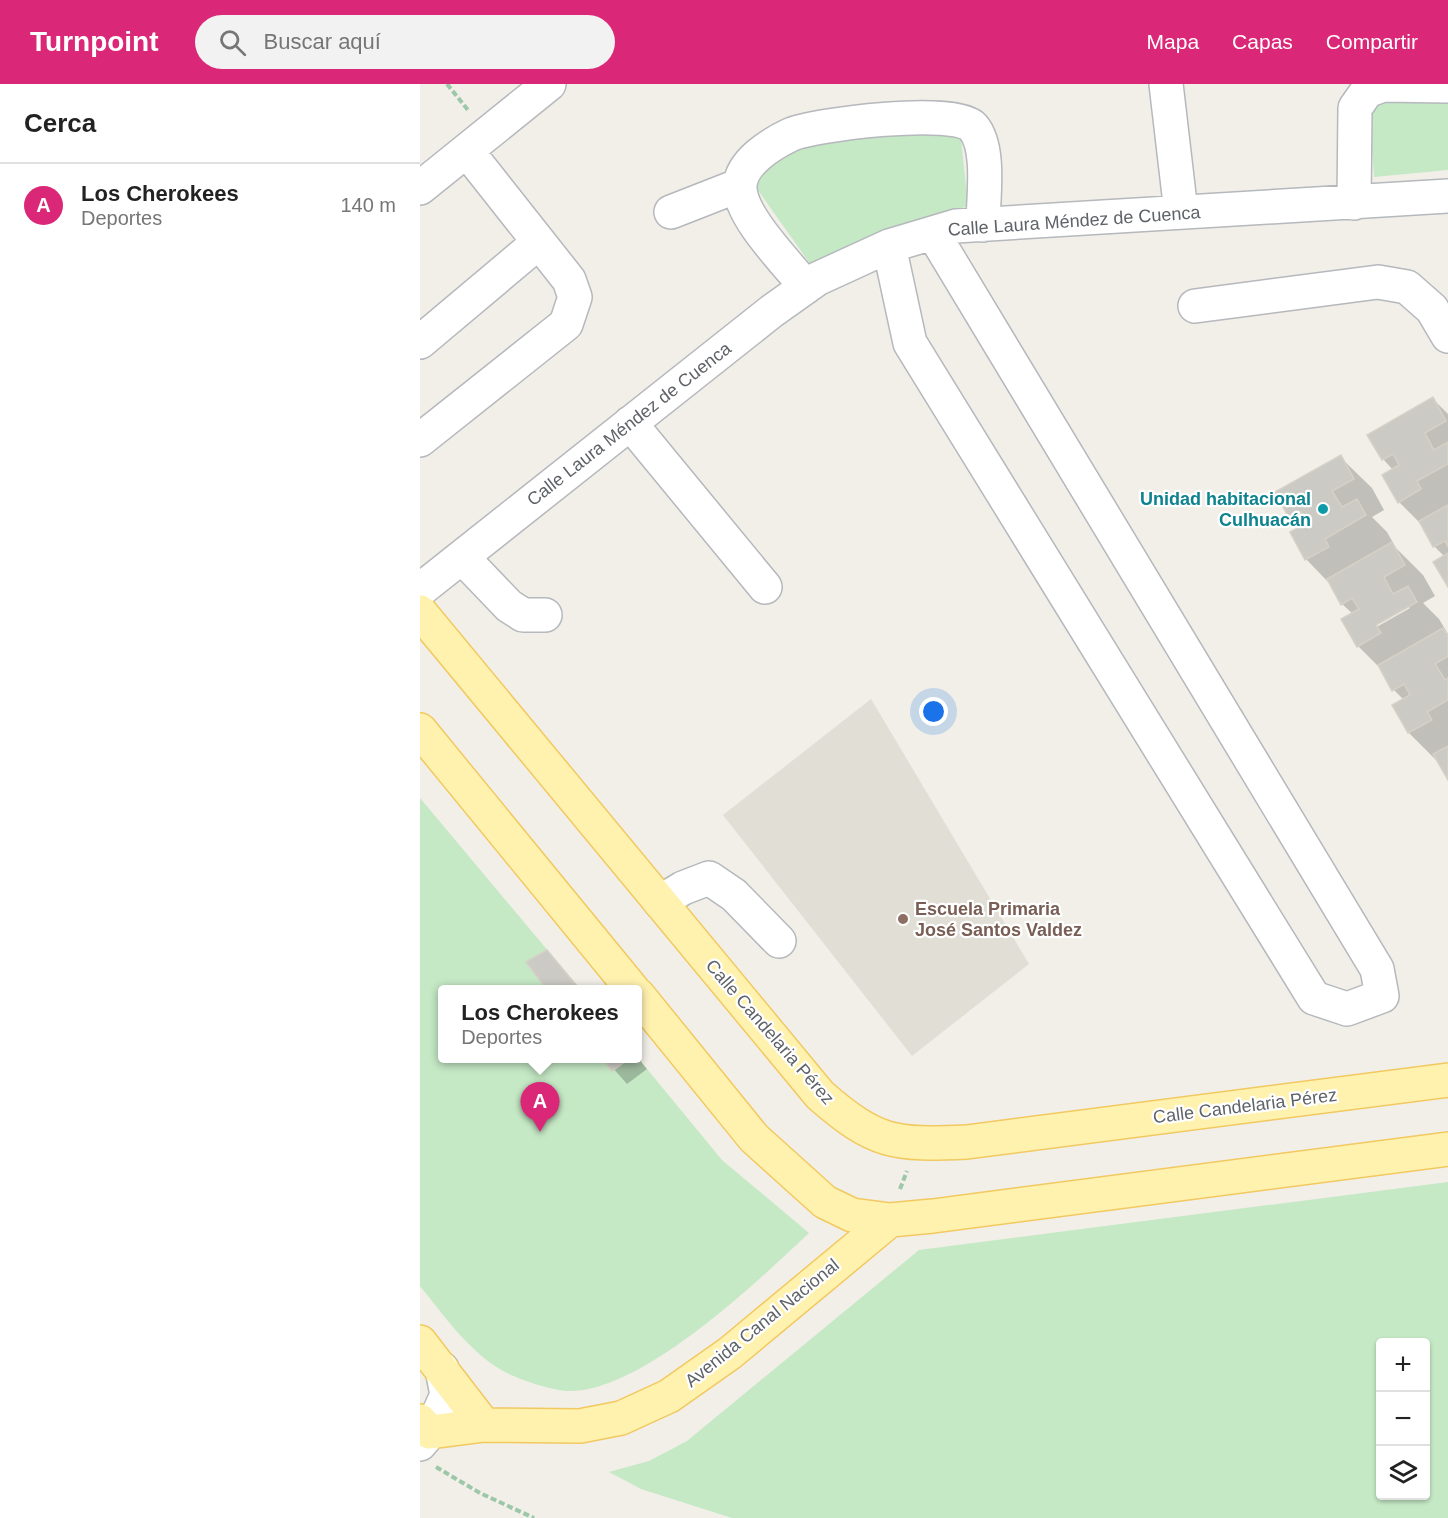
<!DOCTYPE html>
<html lang="es">
<meta charset="utf-8">
<style>
body{margin:0;font-family:Helvetica,sans-serif;background:#f2f2f2;color:#222}
.controls{position:absolute;right:18px;bottom:18px;display:grid;overflow:hidden;border-radius:6px;box-shadow:0 2px 4px #0004}
.controls button{width:54px;height:54px;display:grid;place-items:center;padding:0;border:0;border-bottom:2px solid #e0e0e0;background:#fff;color:#222;font:30px sans-serif}
.you{position:absolute;left:514px;top:628px;width:21px;height:21px;margin:-15px;border:4px solid #fff;border-radius:50%;background:#1a73e8;box-shadow:0 0 0 9px #1a73e833}
.badge{display:grid;place-items:center;width:39px;height:39px;border-radius:50%;background:#db2777;color:#fff;font-size:20px;font-weight:700}
.pin{position:absolute;translate:-50% -50px;filter:drop-shadow(0 2px 3px #0008)}
.pin::after{content:'';position:absolute;top:32px;width:21px;height:18px;background:inherit;clip-path:polygon(0 0,100% 0,50% 100%)}
.popup{position:absolute;left:18px;top:901px;width:204px;height:78px;box-sizing:border-box;display:grid;place-content:center;border-radius:6px;background:#fff;filter:drop-shadow(0 2px 4px #0005);font-size:20px;white-space:nowrap;color:#767676}
.popup b{font-size:22px;color:#222}
.popup::after{content:'';position:absolute;left:50%;top:100%;margin-left:-12px;border:12px solid transparent;border-top-color:#fff}
.list{margin:0;padding:0;list-style:none}
h2{display:flex;justify-content:space-between;align-items:center;height:78px;margin:0;padding:0 24px;font-size:26px}
h2 small{font-size:20px;font-weight:400;color:#767676}
.list li{display:grid;grid-template-columns:39px 1fr auto;gap:18px;align-items:center;box-sizing:border-box;height:84px;padding:0 24px;border-top:2px solid #e0e0e0}
.list b{display:block;font-size:22px;white-space:nowrap}
.list p{margin:0;font-size:20px;white-space:nowrap;color:#767676}
.list em{font-size:20px;font-style:normal;color:#767676}
.icon{flex:none;width:33px;height:33px;fill:none;stroke:currentColor;stroke-width:2;stroke-linecap:round;stroke-linejoin:round}
.map{position:relative;flex:none;width:1028px;height:1434px;overflow:hidden}
header{display:flex;align-items:center;gap:36px;box-sizing:border-box;height:84px;padding:0 30px;background:#db2777;color:#fff}
header strong{font-size:28px}
nav{display:flex;gap:33px;margin-inline-start:auto;font-size:21px}
.search{width:420px;height:54px;background:#f2f2f2;display:flex;align-items:center;gap:15px;box-sizing:border-box;padding:0 21px;border-radius:33px;color:#767676;font-size:22px}
main{display:flex}
aside{flex:1;background:#fff}
.map>svg:first-child{display:block}
.education{fill:#e1ded6}
.green{fill:#c5e8c5;fill-rule:evenodd}
.shadow{fill:#0003;fill-rule:evenodd}
.building{fill:#cccac5;stroke:#d6d1c6;stroke-width:1.5}
.lines{fill:none;stroke-linecap:round;stroke-linejoin:round}
.minor-casing{stroke:#b5b8bc;stroke-width:36}
.major-casing{stroke:#f2c960;stroke-width:36}
.path{stroke:#9cc7a9;stroke-width:4;stroke-dasharray:6 3;stroke-linecap:butt}
.minor{stroke:#fff;stroke-width:33}
.major{stroke:#fff2af;stroke-width:33}
.culture-dot{fill:#0f9aa8;stroke:#fff;stroke-width:2}
.education-dot{fill:#8d6e63;stroke:#fff;stroke-width:2}
.labels{text-anchor:middle;stroke-width:4.5;stroke-linejoin:round;paint-order:stroke}
.street-label{font-size:18px;fill:#5f6368;stroke:#fff}
.culture-label{font-size:18px;font-weight:bold;fill:#0d838f;stroke:#fff;text-anchor:end}
.education-label{font-size:18px;font-weight:bold;fill:#785e54;stroke:#fff;text-anchor:start}
</style>
<header>
<strong>Turnpoint</strong>
<div class="search"><svg class="icon" aria-label="search" viewBox="0 0 24 24"><circle cx="10" cy="10" r="6"/><path d="M15 15l6 6"/></svg>Buscar aquí</div>
<nav><a>Mapa</a><a>Capas</a><a>Compartir</a></nav>
</header>
<main>
<aside>
<h2>Cerca<small></small></h2>
<ul class="list">
<li><span class="badge">A</span><div><b>Los Cherokees</b><p>Deportes</p></div><em>140 m</em></li>
</ul>
</aside>
<div class="map">
<svg width="1028" height="1434" viewBox="0 0 1028 1434">
<rect width="100%" height="100%" fill="#f1efe8"/>
<!-- education -->
<path class="education" d="M451,615l158,265 -117,92 -189,-241z"/>
<!-- green -->
<path class="green" d="M1028,9v77l-74,7 -5,-75z
M539,35l9,87 -157,59 -66,-93 52,-26z
M0,714l160,191 -138,1v68h196l84,102 87,73c-52,49 -163,155 -236,158 -19,1 -63,-14 -78,-25 -30,-20 -53,-53 -75,-80z
M1028,1098v336h-716l-91,-29 -32,-17 40,-11 38,-20 232,-191zM960,1258h46v154h-46z"/>
<!-- shadow -->
<path class="shadow" d="M1013,315l15,15v170l-3,-27 -11,-11 -10,-19 -25,-25 -6,-32 -10,-11z
M920,373l32,31 12,22 -12,7 15,15 9,16 27,27 12,21 -12,7 16,16 9,15v143l-8,-13 -31,-31 -15,-27 10,-6 -10,-10 -11,-19 -25,-25 -5,-32 -11,-10 -11,-19 -25,-26 -14,-26 9,-5 -10,-11zM987,522l3,2 -37,21 -2,-2z
M127,867l13,14 21,25h-32z
M184,974h34l9,11 -20,15z"/>
<!-- building -->
<path class="building" d="M1013,313l13,24 -21,12 9,17 14,-8v22l-31,17 4,8 -23,14 -16,-28 17,-10 -6,-11 -11,6 -15,-25z
M921,371l13,24 -22,12 10,16 15,-8 9,16 -41,24 4,8 -24,13 -15,-28 17,-9 -6,-11 -12,6 -14,-26z
M1028,421v42l-3,-6 -12,6 -14,-26z
M972,458l13,23 -21,12 9,17 15,-8 9,16 -41,23 5,8 -24,14 -16,-28 18,-10 -7,-11 -11,7 -14,-26z
M1028,469v34l-15,-25z
M1023,544l5,8v20l-13,8 10,16 3,-2v22l-21,12 5,8 -24,13 -16,-28 18,-10 -6,-11 -12,7 -14,-26z
M1028,662v34l-15,-26z
M127,866l33,40h-33l-21,-28z
M182,974h28l-18,13z"/>
<g class="lines">
<defs>
<path id="minor" d="M746,0l15,128
M0,104l129,-104
M934,119l1,-95 12,-17 16,-6 65,1
M251,128l69,-27
M469,162l21,97 404,655 33,11 35,-13 -5,-27 -444,-736
M386,203c-18,-23 -68,-72 -66,-102 2,-23 31,-41 50,-50 24,-11 166,-28 183,-8 18,21 10,71 10,98
M775,222l183,-24 29,5 25,22 16,27
M0,258l119,-100
M210,339l135,164
M0,356l146,-116 9,-27 -6,-17 -102,-129
M42,473l47,49 14,9h22
M0,506l352,-279 45,-32 72,-33 67,-20 492,-30
M240,818l23,-14 26,-10 25,17 45,46
M0,1360l10,-12 17,-37 -5,-26"/>
<path id="major" d="M0,528l400,483c56,49 74,50 147,47l481,-62
M0,646l213,260
M218,911l116,143 71,64 27,13 38,5 43,-4 515,-67
M0,1258l64,83
M0,1337l10,11 54,-7 96,1 41,-8 48,-22 61,-43 160,-133"/>
</defs>
<!-- minor casing -->
<use href="#minor" class="minor-casing"/>
<!-- major casing -->
<use href="#major" class="major-casing"/>
<!-- path -->
<path class="path" d="M27,0l21,26
M480,1105l7,-18
M16,1383l44,26 54,25"/>
<!-- minor -->
<use href="#minor" class="minor"/>
<!-- major -->
<use href="#major" class="major"/>
</g>
<!-- markers -->
<circle class="culture-dot" cx="903" cy="425" r="6"/>
<circle class="education-dot" cx="483" cy="835" r="6"/>
<g class="labels">
<!-- street labels -->
<g class="street-label">
<text transform="translate(654 137) rotate(-4)" y="6">Calle Laura Méndez de Cuenca</text>
<text transform="translate(209 340) rotate(-38)" y="6">Calle Laura Méndez de Cuenca</text>
<text transform="translate(350 948) rotate(49)" y="6">Calle Candelaria Pérez</text>
<text transform="translate(825 1022) rotate(-7)" y="6">Calle Candelaria Pérez</text>
<text transform="translate(342 1239) rotate(-39)" y="6">Avenida Canal Nacional</text>
</g>
<!-- culture labels -->
<g class="culture-label">
<text x="891" y="421">Unidad habitacional<tspan x="891" dy="21">Culhuacán</tspan></text>
</g>
<!-- education labels -->
<g class="education-label">
<text x="495" y="831">Escuela Primaria<tspan x="495" dy="21">José Santos Valdez</tspan></text>
</g>
</g>
</svg>
<div class="controls">
<button>+</button>
<button>−</button>
<button><svg class="icon" aria-label="layers" viewBox="0 0 24 24"><path d="M12 4l9 5-9 5-9-5zM3 14l9 5 9-5"/></svg></button>
</div>
<div class="you"></div>
<div class="pin badge" style="left:120px;top:1048px">A</div>
<div class="popup"><b>Los Cherokees</b>Deportes</div>
</div>
</main>
